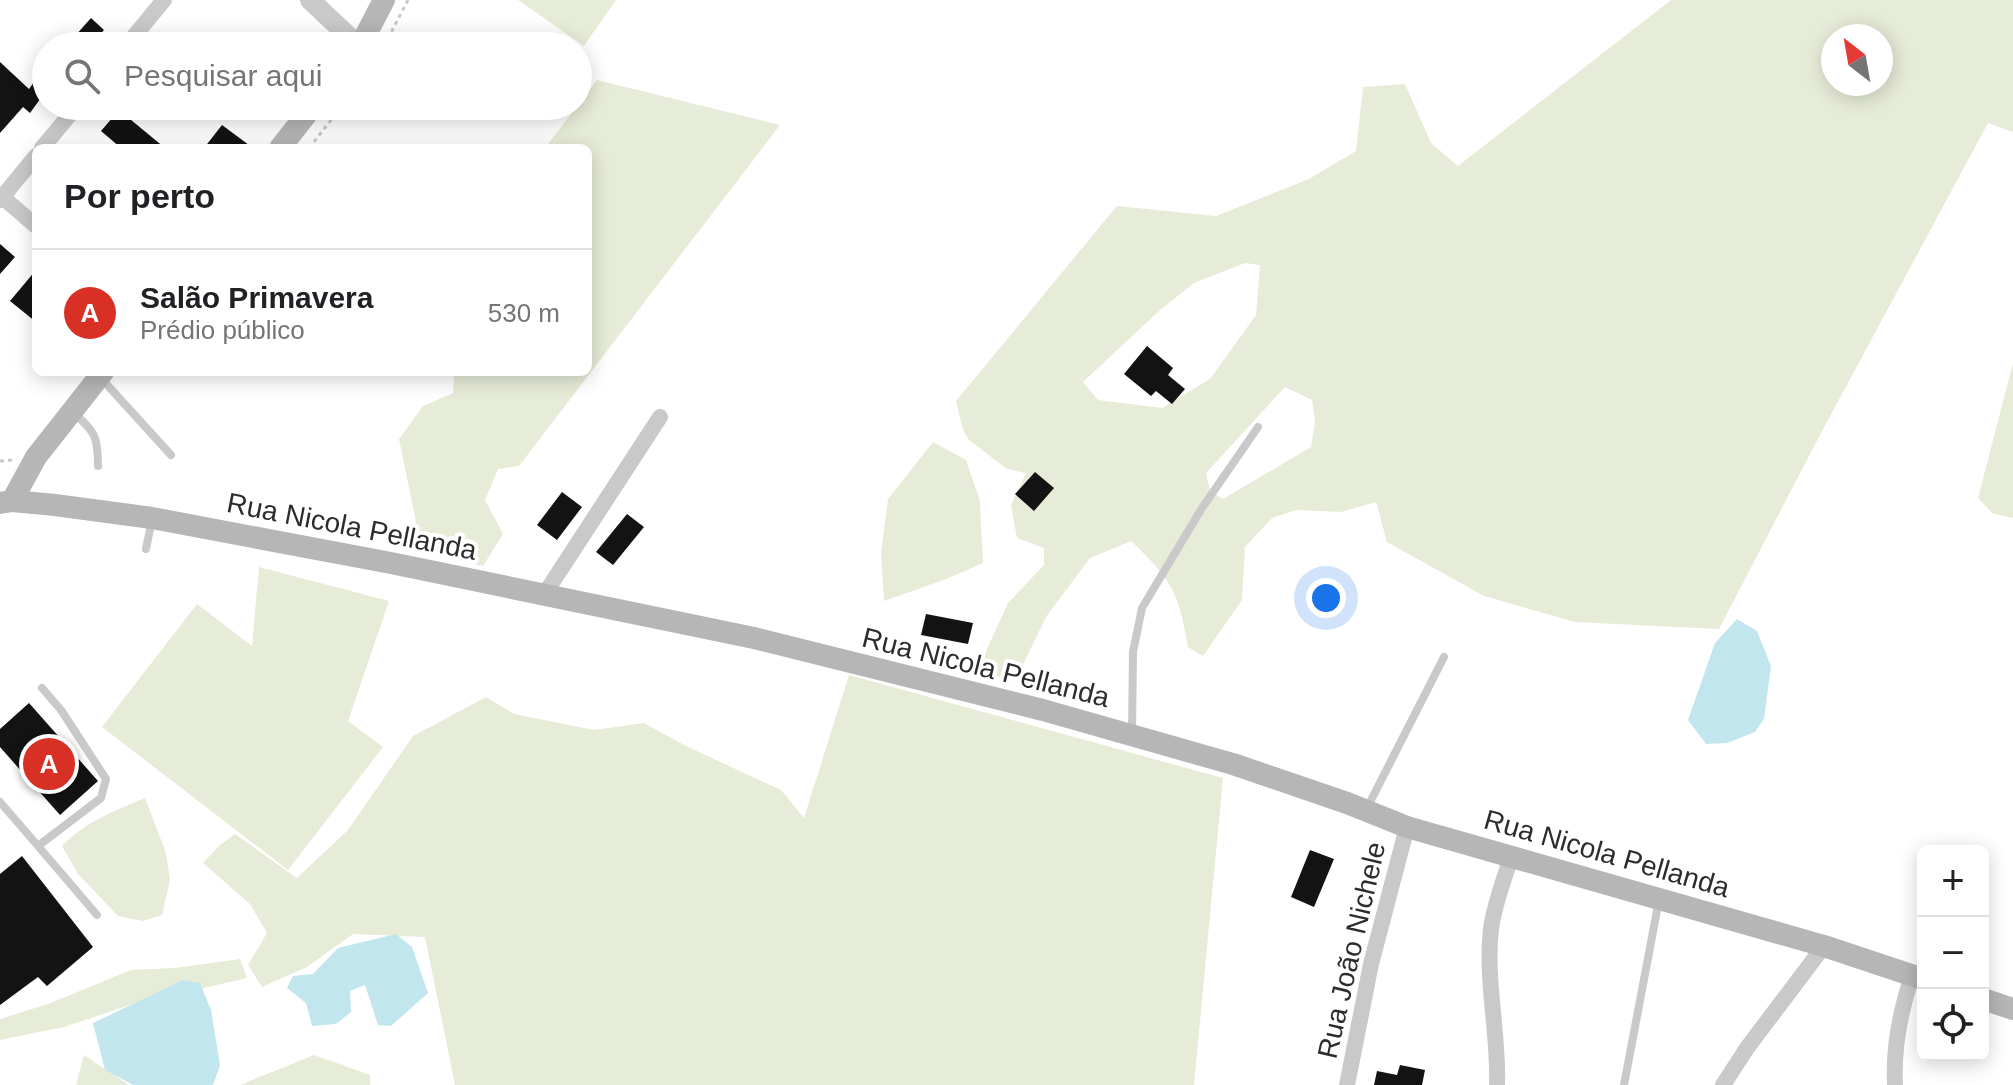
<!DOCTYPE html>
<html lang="pt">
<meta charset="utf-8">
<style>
body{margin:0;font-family:Arial,sans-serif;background:#f2f2f2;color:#202124}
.controls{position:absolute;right:24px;bottom:24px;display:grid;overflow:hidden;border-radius:12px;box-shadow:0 4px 20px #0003}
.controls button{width:72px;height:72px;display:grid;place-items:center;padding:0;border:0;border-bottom:2px solid #e0e0e0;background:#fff;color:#202124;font:40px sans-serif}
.compass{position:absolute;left:1821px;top:24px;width:72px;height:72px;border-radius:50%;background:#fff;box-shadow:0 4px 20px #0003;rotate:329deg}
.you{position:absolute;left:1326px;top:598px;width:28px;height:28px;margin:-20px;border:6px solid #fff;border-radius:50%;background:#1a73e8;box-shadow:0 0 0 12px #1a73e833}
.badge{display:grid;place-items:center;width:52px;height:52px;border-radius:50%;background:#d93025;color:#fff;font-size:26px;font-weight:700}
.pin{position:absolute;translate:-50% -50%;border:4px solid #fff;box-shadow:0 2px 8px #0006}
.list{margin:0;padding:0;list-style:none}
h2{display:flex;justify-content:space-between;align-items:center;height:104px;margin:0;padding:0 32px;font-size:34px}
h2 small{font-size:26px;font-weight:400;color:#757577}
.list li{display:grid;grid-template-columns:52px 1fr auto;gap:24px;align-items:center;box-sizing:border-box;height:128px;padding:0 32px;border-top:2px solid #e0e0e0}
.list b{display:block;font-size:30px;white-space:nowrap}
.list p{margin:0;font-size:26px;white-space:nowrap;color:#757577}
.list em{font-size:26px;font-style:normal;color:#757577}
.icon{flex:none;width:44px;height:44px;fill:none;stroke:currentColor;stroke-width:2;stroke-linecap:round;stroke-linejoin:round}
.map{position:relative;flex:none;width:2013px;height:1085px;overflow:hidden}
.search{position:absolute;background:#fff;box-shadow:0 4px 20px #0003;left:32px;top:32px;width:560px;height:88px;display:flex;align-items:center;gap:20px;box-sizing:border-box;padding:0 28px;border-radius:44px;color:#757577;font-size:30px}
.panel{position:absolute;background:#fff;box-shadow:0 4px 20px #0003;left:32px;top:144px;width:560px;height:232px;border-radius:12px}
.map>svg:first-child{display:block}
.green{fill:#e7ecd8;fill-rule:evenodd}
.water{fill:#c1e6ee}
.building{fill:#131313}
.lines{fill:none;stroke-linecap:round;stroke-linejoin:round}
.path{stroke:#c9c9c9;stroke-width:3;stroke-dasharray:4 4;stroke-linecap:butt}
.service{stroke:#c9c9c9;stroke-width:8}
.minor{stroke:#c9c9c9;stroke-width:16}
.tertiary{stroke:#c9c9c9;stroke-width:20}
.secondary{stroke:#b6b6b6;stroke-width:22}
.labels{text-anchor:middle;stroke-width:8;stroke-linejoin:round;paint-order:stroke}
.street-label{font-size:28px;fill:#2c2c2c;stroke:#fff}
</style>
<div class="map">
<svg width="2013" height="1085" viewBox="0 0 2013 1085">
<rect width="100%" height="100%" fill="#fff"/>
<!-- green -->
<path class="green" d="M518,0h98l-32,46z
M1671,0h342v132l-25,-9 -167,310 -102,196 -144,-7 -91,-26 -97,-54 -11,-40 -35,10 -45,-2 -24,8 -27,29 -3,53 -39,56 -15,-9c-9,-55 -16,-67 -57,-106l-41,17 -44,59 -31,64 -38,-10 31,-68 36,-38v-17l-27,-10 -6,-33 15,-32 -19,-4 -38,-29 -6,-10 -7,-29 161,-195 99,10 93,-37 47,-28 7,-64 42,-3 26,59 27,23zM1833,36h48v48h-48zM1245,263l15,2 -4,50 -46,64 -48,29 -64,-8 -15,-18 76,-71 35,-28zM1285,387l27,13 3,22 -4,25 -88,52 -13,-8 -4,-18z
M597,80l183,45 -261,341 -21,3 -13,31 18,34 -20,32 -87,-19 20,-25 -17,-83 24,-33 30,-13 1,-21h134v-224h-43z
M2013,363v155l-21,-5 -14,-15z
M933,442l33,18 14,41 3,62 -39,17 -60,21 -3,-48 7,-54z
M259,567l130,34 -41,120 35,26 -95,123 -186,-143 95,-123 55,42z
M849,675l374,103 -29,307h-739l-30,-148 -72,-3 -46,33 -45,20 -14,-22 19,-32 -17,-29 -47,-41 17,-18 15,-11 62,44 51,-48 65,-94 73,-39 28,17 80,16 50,-7 44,24 93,43 23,28z
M145,798l21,55 4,27 -8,35 -19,6 -25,-5 -40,-42 -16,-28c23,-24 52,-35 83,-48z
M240,959l7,19 -117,27 -66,22 -64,13v-21l48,-15 83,-34 44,-2z
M84,1055l45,30h-53z
M314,1055l56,20v10h-130z"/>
<!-- water -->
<path class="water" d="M1737,619l20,12 14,35 -7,53 -9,13 -28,11 -21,1 -18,-24 27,-77z
M396,934l16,13 16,46 -37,33 -13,-1 -13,-40 -15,6 1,21 -15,12 -24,2 -6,-23 -19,-15 6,-12 20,-2 25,-26z
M183,980l17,3 11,27 9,55 -7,20h-80l-28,-15 -12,-47z"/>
<!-- building -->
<path class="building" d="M91,18l13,12 -14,16h-3l-12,-10z
M0,62l29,27 5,-7 12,9 -16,22 -7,-6 -23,26z
M119,110l46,38h-44l-20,-17z
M222,125l31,23h-49z
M0,244l15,13 -15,17z
M36,270v52l-26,-21z
M1147,346l26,22 -5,7 17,14 -13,15 -16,-13 -5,5 -27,-22z
M1035,472l19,16 -20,23 -19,-17z
M562,492l20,15 -25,33 -20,-15z
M627,514l17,13 -31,38 -17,-13z
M926,614l47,9 -5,21 -47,-9z
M29,703l69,78 -38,34 -60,-68v-18z
M1310,850l24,9 -20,48 -23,-10z
M22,856l71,91 -46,39 -9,-9 -38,28v-131z
M1400,1065l25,5 -3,15h-48l3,-14 20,4z"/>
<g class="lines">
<!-- path -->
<path class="path" d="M384,46l24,-46
M309,148l33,-42
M0,461l12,-1"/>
<!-- service -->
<path class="service" d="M100,377l71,78
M73,412c22,20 25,24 25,54
M146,549l6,-30
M1132,735l1,-83 9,-44 60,-100 56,-81
M0,802l38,44 63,-48 5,-19 -45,-69 -19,-22
M1366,810l78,-153
M38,846l59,69
M1624,1085l35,-185"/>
<!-- minor -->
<path class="minor" d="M126,46l38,-46
M42,148l35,-42
M0,195l36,31
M0,200l36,-44
M544,595l116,-178
M1347,1085l24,-121 36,-137
M1497,1085c2,-52 -12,-104 -6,-156 3,-24 13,-49 20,-72
M1723,1085l24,-37 77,-102
M1895,1085c-2,-39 5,-73 17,-109"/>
<!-- tertiary -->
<path class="tertiary" d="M310,0l49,46"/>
<!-- secondary -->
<path class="secondary" d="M360,46l24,-46
M280,148l33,-42
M12,501l24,-44 67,-85
M0,503l12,-2 43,4 97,13 239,45 363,75 289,72 190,54 114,39 60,24 417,119 99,33
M1983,999l30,10"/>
</g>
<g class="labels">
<!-- street labels -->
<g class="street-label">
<text transform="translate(352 526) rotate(11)" y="10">Rua Nicola Pellanda</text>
<text transform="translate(986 667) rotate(14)" y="10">Rua Nicola Pellanda</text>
<text transform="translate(1607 853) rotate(16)" y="10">Rua Nicola Pellanda</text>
<text transform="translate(1351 950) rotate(-77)" y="10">Rua João Nichele</text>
</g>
</g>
</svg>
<div class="controls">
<button>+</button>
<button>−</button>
<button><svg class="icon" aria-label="locate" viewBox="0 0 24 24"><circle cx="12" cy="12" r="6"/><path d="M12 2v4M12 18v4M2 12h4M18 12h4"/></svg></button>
</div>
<svg class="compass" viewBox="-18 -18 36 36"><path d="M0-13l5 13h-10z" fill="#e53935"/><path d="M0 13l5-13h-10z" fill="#757577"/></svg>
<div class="you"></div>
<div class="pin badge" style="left:49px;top:764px">A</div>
<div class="search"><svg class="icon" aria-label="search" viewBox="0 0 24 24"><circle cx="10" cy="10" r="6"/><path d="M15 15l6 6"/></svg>Pesquisar aqui</div>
<section class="panel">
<h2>Por perto<small></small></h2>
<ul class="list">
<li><span class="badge">A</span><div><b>Salão Primavera</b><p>Prédio público</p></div><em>530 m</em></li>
</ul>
</section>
</div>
